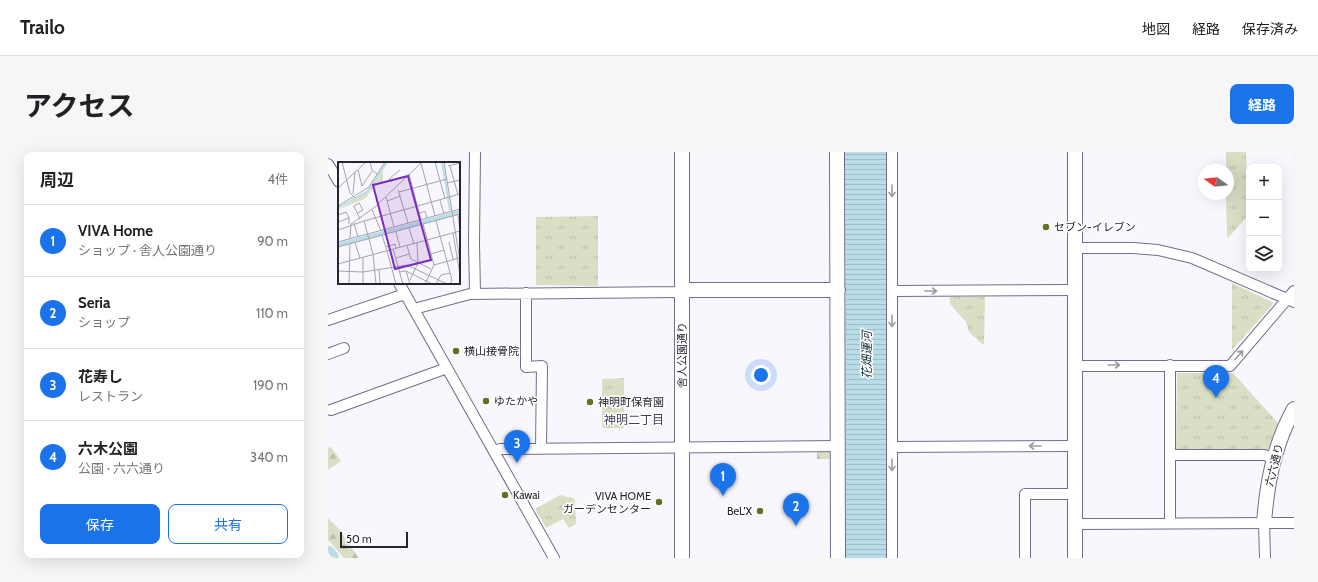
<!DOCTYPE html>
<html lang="ja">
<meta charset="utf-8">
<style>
body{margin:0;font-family:Cabin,"Noto Sans JP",sans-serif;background:#f6f6f6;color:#202124}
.controls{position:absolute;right:12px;top:12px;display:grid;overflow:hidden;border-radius:8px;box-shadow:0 4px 16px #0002}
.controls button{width:36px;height:36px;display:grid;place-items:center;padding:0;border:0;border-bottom:1px solid #e0e0e0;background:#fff;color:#202124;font:20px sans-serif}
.compass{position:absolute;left:870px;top:12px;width:36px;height:36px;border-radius:50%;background:#fff;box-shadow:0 4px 16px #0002;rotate:285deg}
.scale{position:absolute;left:12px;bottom:10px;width:68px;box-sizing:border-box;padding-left:4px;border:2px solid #272430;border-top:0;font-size:11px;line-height:14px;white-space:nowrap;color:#272430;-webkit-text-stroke:3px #fff;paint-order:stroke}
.you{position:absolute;left:433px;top:223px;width:14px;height:14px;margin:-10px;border:3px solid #fff;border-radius:50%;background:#1a73e8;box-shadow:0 0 0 6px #1a73e833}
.badge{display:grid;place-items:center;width:26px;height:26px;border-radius:50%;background:#1a73e8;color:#fff;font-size:13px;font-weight:700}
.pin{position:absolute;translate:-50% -33px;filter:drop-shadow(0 1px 2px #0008)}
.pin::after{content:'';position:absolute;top:21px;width:14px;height:12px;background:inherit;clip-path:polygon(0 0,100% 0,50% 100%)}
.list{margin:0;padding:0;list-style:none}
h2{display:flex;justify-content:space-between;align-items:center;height:52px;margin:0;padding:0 16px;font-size:17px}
h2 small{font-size:13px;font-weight:400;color:#757577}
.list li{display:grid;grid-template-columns:26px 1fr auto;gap:12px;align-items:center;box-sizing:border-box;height:72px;padding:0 16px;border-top:1px solid #e0e0e0}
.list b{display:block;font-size:15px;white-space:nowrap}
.list p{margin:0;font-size:13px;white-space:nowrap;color:#757577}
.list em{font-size:13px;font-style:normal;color:#757577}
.actions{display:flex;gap:8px;padding:12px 16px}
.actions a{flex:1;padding:9px 0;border:1px solid #1a73e8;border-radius:8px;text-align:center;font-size:14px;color:#1a73e8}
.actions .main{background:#1a73e8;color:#fff}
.icon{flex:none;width:22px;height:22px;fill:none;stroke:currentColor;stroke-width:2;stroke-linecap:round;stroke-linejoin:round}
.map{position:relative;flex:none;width:966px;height:406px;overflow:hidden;border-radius:8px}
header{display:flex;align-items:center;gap:24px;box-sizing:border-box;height:56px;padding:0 20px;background:#fff;border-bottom:1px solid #e0e0e0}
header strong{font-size:19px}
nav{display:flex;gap:22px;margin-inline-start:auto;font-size:14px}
.intro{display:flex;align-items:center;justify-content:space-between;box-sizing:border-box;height:96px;padding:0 24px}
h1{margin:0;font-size:28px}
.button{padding:10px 18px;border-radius:8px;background:#1a73e8;color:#fff;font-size:14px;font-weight:700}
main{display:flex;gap:24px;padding:0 24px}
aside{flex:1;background:#fff;border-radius:8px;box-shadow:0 4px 16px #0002}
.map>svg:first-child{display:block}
.forest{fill:url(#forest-firs)}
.park{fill:url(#park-tufts)}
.water{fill:url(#water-rules)}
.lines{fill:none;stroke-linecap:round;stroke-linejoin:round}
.river{stroke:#b9dde7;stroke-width:16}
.street-casing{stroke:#756c8b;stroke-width:12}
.secondary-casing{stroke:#756c8b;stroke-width:16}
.street{stroke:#fff;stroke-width:10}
.secondary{stroke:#fff;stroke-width:14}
.oneway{stroke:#9e9ca2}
.poi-dot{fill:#5d7323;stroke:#fff;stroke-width:1.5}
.labels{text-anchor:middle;stroke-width:3;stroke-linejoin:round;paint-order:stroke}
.poi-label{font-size:11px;fill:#272430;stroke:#fff;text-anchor:start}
.street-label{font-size:11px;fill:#272430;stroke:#fff}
.water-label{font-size:12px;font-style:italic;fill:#11343c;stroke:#fff}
.neighbourhood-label{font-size:12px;fill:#463d59;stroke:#fff}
.inset-river{fill:none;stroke:#b9dde7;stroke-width:2}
.inset-road{fill:none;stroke:#a5a3ac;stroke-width:1}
.view{fill:#7b2cbf;fill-opacity:0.15;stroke:#7b2cbf;stroke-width:2}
.inset-edge{fill:none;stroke:#272430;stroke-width:2}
</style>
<header>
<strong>Trailo</strong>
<nav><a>地図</a><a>経路</a><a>保存済み</a></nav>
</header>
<div class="intro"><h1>アクセス</h1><a class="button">経路</a></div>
<main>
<aside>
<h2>周辺<small>4件</small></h2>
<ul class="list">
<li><span class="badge">1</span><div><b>VIVA Home</b><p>ショップ · 舎人公園通り</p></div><em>90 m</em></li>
<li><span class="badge">2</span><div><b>Seria</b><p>ショップ</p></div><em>110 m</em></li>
<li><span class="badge">3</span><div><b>花寿し</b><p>レストラン</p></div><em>190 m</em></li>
<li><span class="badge">4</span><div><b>六木公園</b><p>公園 · 六六通り</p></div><em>340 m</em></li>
</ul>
<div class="actions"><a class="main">保存</a><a>共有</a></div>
</aside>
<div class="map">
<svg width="966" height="406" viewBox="0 0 966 406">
<defs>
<pattern id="forest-firs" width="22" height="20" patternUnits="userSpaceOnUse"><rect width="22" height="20" fill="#d9dfc5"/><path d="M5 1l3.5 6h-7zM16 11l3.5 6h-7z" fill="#babfaa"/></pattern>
<pattern id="park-tufts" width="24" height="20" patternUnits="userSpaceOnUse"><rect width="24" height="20" fill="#d9dfc5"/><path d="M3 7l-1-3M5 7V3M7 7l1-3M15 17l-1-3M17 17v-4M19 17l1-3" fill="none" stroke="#babfaa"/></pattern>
<pattern id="water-rules" width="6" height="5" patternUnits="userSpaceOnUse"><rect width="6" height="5" fill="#b9dde7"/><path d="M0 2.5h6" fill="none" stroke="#9fbec6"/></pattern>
</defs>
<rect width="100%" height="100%" fill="#f9f7fe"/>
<!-- forest -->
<path class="forest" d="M3,295l10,14 -13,9v-22z
M489,299l15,1v7h-15z
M0,366l10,10 21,30h-15l-16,-18z"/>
<!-- park -->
<path class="park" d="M898,0h20l1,26h2v36l-20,23h-2l-1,-43h2v-24h-2z
M270,64v70l-62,-1v-68z
M904,131l42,20 -42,47z
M622,145h35l-1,47h-2l-13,-12 -3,-10 -16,-18z
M849,221h56l45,50 -10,27h-92z
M296,226v50h-20l-2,-2v-47z
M232,343l15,4 1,25 -7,4 -6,-9 -17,9 -11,-19z"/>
<!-- water -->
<path class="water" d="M517,0h41v406h-40z"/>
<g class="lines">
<!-- river -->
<path class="river" d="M0,402l3,4"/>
<defs>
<path id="street" d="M0,12l11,18
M747,96h58l25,2 34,8 102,44
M71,131l155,275
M564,139l183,-1
M147,141l-1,-50 1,-91
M198,141v74l16,-1 -1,83
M86,157l56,-15 206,-2 6,-1
M0,168l77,-26
M0,202l16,-6
M842,213v158
M747,214h155l64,-75
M3,258l116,-42
M564,295l182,-1
M167,299l5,-2 338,-3
M843,303h93l10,3
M936,371l1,35
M746,372l220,-1
M564,406v-406
M697,406v-64h49"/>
<path id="secondary" d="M509,0l1,406
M354,139l6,-1h150
M936,371c3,-40 10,-78 30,-114
M354,406v-406
M747,406v-406"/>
</defs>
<!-- street casing -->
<use href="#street" class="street-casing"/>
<!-- secondary casing -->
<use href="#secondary" class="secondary-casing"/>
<!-- street -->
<use href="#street" class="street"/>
<!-- secondary -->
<use href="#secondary" class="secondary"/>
</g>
<!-- one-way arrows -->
<defs><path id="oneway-shaft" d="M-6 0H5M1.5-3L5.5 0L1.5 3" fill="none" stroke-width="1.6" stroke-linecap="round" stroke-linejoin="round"/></defs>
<g class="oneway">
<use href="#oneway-shaft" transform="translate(564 39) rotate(90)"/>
<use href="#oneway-shaft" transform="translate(603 139)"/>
<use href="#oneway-shaft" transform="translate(564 169) rotate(90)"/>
<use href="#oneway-shaft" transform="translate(911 203) rotate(-49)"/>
<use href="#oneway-shaft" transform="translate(786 213)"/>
<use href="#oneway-shaft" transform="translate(707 294) rotate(180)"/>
<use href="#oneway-shaft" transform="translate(564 313) rotate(90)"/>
</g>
<!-- markers -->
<g class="poi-dot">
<circle cx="718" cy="75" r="4"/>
<circle cx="128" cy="199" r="4"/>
<circle cx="158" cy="249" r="4"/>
<circle cx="262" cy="250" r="4"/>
<circle cx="177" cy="343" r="4"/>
<circle cx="331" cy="350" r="4"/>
<circle cx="432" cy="359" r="4"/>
</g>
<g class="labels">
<!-- poi labels -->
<g class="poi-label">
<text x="726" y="79">セブン-イレブン</text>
<text x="136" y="203">横山接骨院</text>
<text x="166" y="253">ゆたかや</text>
<text x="270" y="254">神明町保育園</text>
<text x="185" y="347">Kawai</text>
<text x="323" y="348" text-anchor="end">VIVA HOME<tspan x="323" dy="13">ガーデンセンター</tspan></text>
<text x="424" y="363" text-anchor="end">BeL'X</text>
</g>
<!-- street labels -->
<g class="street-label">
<text transform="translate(354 203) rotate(-90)" y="4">舎人公園通り</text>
<text transform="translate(946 313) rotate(-76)" y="4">六六通り</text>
</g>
<!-- water labels -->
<g class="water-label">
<text transform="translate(539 203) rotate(-90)" y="4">花畑運河</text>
</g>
<!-- neighbourhood labels -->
<g class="neighbourhood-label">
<text x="306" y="272">神明二丁目</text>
</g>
</g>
<!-- overview -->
<g transform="translate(10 10)">
<rect width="122" height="122" fill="#f9f7fe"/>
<path d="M45,8v13l-6,-1 -11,16 -28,12 31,-19z" fill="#d9dfc5"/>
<path d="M122,48v4l-122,33v-4z" fill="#b9dde7"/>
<path class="inset-river" d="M104,0l8,48M0,46l30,-17 19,-29"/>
<path class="inset-road" d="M4,0l8,31 5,5M32,0l2,8 5,4M97,0l10,37M106,0l16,99M83,1l14,53M110,4l12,-3M112,4l8,29M20,8l4,16 10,-15M71,12l12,46M54,20l-3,-3 11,-9M109,21l13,-3M0,26l28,-26M60,28l10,33M61,30l48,-13M15,32l2,-22M48,35l8,30M102,38l4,14M49,39l14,-5M0,44l31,-19 16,-25M34,48l9,21M20,51l5,-3 -4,-7 -5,3 6,13M82,51l5,-2 2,7M0,53l8,-3 3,6M120,53l2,15M26,59l96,-27M26,59l9,33 3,30M98,59l16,59 -2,4M0,60l11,-4v6M16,61l4,14M13,62l24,-17 47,-45M85,62l11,41M71,66l5,16M0,68l26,-9M58,70l4,15M115,71l7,42M44,73l5,16M12,77l1,-15M0,80l122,-33M111,80l4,17M17,81l5,15M69,84l4,13 20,10M0,85l122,-33M48,85l9,-3 1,5M55,87l10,35M49,89l9,33M93,92l13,-4M58,96l13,-4M0,102l122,-33M41,107l1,15M0,109l25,1 44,-7 40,19M68,109l4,13M61,110l7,-1 26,13M72,118l8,-17 -1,-20M11,122l1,-40M25,122v-27M87,122l9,-19 25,-7M98,122l5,-9 9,-2"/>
<path class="view" d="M70,14l23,84 -36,9 -22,-84z"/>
<rect width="122" height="122" class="inset-edge"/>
</g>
</svg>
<div class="controls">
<button>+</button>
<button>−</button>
<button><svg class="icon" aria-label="layers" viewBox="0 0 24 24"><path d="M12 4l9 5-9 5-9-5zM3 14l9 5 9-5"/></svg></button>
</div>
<svg class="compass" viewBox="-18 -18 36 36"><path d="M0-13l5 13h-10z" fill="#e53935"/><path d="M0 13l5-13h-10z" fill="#757577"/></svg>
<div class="scale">50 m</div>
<div class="you"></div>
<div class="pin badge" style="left:395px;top:344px">1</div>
<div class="pin badge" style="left:468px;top:374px">2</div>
<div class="pin badge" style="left:189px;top:311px">3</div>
<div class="pin badge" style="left:888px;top:246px">4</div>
</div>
</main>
